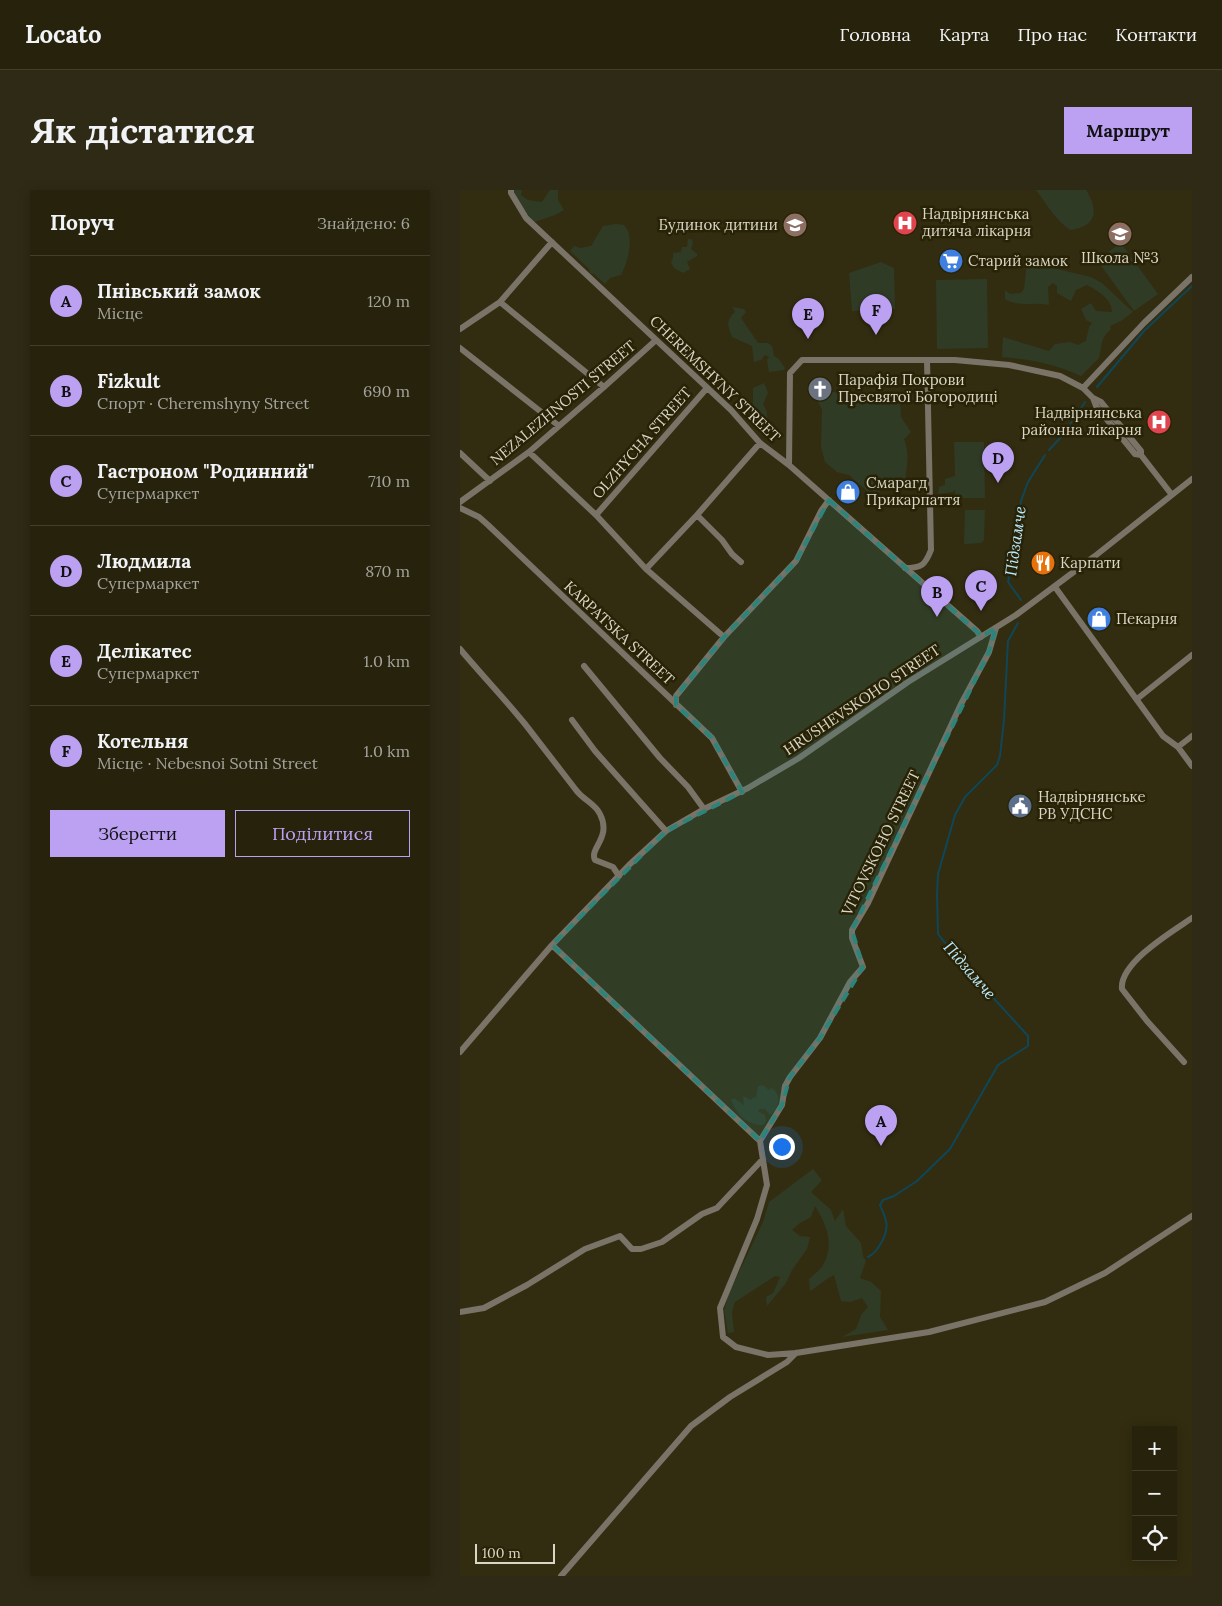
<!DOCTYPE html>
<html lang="uk">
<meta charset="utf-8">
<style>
body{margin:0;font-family:Lora,serif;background:#2e2a15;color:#f1f3f6}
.controls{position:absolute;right:15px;bottom:15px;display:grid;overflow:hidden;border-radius:0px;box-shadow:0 2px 12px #0003}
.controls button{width:45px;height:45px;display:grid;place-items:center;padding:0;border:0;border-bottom:1px solid #423f2d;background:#26220c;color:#f1f3f6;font:25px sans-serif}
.scale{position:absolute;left:15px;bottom:12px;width:80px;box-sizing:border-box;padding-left:5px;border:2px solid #d9d6c6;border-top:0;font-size:14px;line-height:18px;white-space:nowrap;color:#d9d6c6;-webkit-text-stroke:4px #282306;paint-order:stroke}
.you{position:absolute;left:321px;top:956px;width:18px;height:18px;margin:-12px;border:4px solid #fff;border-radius:50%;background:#1a73e8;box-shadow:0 0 0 8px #1a73e833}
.badge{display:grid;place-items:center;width:32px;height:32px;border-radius:50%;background:#bca0f2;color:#111;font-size:16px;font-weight:700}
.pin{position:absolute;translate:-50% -41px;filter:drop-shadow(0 1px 2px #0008)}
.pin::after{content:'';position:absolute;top:26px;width:18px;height:15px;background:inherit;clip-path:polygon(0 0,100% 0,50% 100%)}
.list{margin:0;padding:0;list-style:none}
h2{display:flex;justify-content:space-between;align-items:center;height:65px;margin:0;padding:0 20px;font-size:21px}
h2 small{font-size:16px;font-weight:400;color:#a4a49d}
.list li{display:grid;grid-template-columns:32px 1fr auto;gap:15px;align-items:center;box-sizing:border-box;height:90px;padding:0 20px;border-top:1px solid #423f2d}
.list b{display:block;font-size:19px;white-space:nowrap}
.list p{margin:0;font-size:16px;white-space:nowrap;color:#a4a49d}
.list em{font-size:16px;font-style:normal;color:#a4a49d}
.actions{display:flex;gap:10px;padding:15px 20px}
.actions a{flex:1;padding:11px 0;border:1px solid #bca0f2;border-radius:0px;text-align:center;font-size:18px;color:#bca0f2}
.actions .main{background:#bca0f2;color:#111}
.icon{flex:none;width:28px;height:28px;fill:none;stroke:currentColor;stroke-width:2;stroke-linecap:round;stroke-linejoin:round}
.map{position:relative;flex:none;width:732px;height:1386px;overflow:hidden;border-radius:0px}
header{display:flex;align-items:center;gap:30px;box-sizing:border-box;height:70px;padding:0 25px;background:#26220c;border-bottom:1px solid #423f2d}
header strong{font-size:24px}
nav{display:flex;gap:28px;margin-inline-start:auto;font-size:18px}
.intro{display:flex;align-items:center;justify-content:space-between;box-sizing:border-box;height:120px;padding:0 30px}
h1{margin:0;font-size:35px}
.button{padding:12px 22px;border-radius:0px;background:#bca0f2;color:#111;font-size:18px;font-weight:700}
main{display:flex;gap:30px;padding:0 30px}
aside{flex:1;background:#26220c;border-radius:0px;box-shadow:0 2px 12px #0003}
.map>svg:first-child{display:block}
.green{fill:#303b25}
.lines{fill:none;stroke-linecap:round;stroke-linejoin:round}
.stream{stroke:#0f4658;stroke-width:2}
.minor{stroke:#7a7367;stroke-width:6}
.marked{fill:#2d847b;fill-opacity:0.2;stroke:#2d847b;stroke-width:4;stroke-dasharray:10 6;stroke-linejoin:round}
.labels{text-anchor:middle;stroke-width:5;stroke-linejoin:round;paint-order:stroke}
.poi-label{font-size:15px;fill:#d9d6c6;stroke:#282306;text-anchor:start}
.street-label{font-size:15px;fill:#d9d6c6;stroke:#282306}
.water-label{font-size:16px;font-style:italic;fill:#baeafd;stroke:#282306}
</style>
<header>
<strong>Locato</strong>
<nav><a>Головна</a><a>Карта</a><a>Про нас</a><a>Контакти</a></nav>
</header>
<div class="intro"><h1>Як дістатися</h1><a class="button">Маршрут</a></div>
<main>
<aside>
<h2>Поруч<small>Знайдено: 6</small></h2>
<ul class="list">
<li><span class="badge">A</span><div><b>Пнівський замок</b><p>Місце</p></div><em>120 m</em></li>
<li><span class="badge">B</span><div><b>Fizkult</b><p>Спорт · Cheremshyny Street</p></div><em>690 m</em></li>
<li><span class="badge">C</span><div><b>Гастроном &quot;Родинний&quot;</b><p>Супермаркет</p></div><em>710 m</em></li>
<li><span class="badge">D</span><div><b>Людмила</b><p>Супермаркет</p></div><em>870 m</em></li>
<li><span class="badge">E</span><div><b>Делікатес</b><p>Супермаркет</p></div><em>1.0 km</em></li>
<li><span class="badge">F</span><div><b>Котельня</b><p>Місце · Nebesnoi Sotni Street</p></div><em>1.0 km</em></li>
</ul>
<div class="actions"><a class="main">Зберегти</a><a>Поділитися</a></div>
</aside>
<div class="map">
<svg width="732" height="1386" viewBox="0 0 732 1386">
<rect width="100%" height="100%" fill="#322d10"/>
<!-- green -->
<path class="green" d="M50,0h12l-1,5 7,5 14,2 8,-12h8v10l6,10 -9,5 -21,7 -12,-7z
M576,0h50c13,20 11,37 -16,40 -15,-11 -23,-25 -34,-40z
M156,34l8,1c11,11 4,37 -3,50l-11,3 -5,6 -11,-10 -4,-1 -1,-4 -19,-18 4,-5 7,2 10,-2 12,-20z
M228,49h3l2,3 -2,7 6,5v2l-10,6 3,7 -7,4 -9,-5 -3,-6 2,-4v-5l8,-1 1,-5h5z
M661,53l37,51 -24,17 -37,-51z
M421,72l13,6 1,41 -43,2 -3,-38z
M567,72l64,15 11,6 31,29 -12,9 -11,5 1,3c-12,12 -8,14 -12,29l-18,18c-29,-13 -48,-16 -79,-19l1,-20 46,14 6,-7 15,-2 8,3 8,-4 3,-14 3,-4 -6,-3 -5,-11 10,-6 5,8 16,1c0,-13 -14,-21 -25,-27l-11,5 -5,11 -14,-8v-7l-4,-3 -5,4 1,18c-16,-4 -30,3 -44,-6v-9l5,4 11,-1 3,-4z
M527,89l1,69 -51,1 -1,-69z
M272,117l12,2 2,3 -5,6 17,25h10l4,3 2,10 5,3 6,9 -1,2 -15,2 -2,-12 2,-3 -4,-2 -4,5 -7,2 -2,-16 -20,-9c-4,-12 -7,-15 3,-25z
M304,193l4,10 -5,11c6,9 6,19 0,28l-15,-15 5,-14v-15z
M436,201l4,6 1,20 10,15 -7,7c6,15 3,26 1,42l-8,6 -13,-2 -11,16 -7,-11 -17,-15 -12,-3 -12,-10 -4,-15 1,-37 -6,-12 3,-6 9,3 4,-3 62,1z
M494,252h30l1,56h-30v-9l-2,3 -15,2 1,-7 6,-2v-6l10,-3z
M505,320h20l-1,30 -3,3 -17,1z
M303,895l6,5 2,-2c12,6 8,21 -1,27l-5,-6h-5l-2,2 7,4 1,7 -3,3c-16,0 -26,-10 -32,-25l3,-2 10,7 -1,-9 8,4 1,-2 4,-1 2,-11z
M353,979l9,11 -11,12 20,18 4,11 8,-12 3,17 15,17 2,13 3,5 -6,17 11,4 10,9 -1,26 8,13 -46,7 14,-8 5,-14 7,-8 -6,-9 -12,4 -9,-1 -7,-26c-9,4 -15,11 -24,16l-1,-12c4,-4 11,-9 14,-14 12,-21 3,-41 -8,-59l-4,11 -11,6 -8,7 8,6 10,1 -3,12 -15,21 -6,13 -19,23 -1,-9 7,-4 7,-16 -5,-1 -40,26 -3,10 2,20 -6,1 -4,-23 5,-17 34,-71 6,-20z"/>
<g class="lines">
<!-- stream -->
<path class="stream" d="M637,197l47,-56 48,-45
M589,260l14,-15 22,-33
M561,410l-13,-18 6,-31 7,-50 7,-19 17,-27
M408,1067c10,-5 21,-24 18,-36 -1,-5 -4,-11 -6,-16l3,-5 11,-4 23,-15 33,-32 48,-84 30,-19v-10l-70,-77 -20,-25 -1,-39 1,-21 17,-59 10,-18 32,-32 3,-9 4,-36 4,-79 10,-18"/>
<!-- minor -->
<path class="minor" d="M51,0v3l15,25 205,192 29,33 29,22 188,166 4,6
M40,112l104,85
M0,139l40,-27 52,-60
M0,158l99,78
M623,198l61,-65 48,-46
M633,208l3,8 39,48 6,1
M69,262l67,63 50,54 78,68
M0,263l30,28
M329,275l1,-92 12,-13h153l54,5 51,11 23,12 10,10 8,4 40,49v4l31,40
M0,312l69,-50 75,-65 52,-47
M0,318l19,9 9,8 224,213 30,54
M136,325l111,-127
M237,325l25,25 10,14 9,8
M445,378c17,0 20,-3 26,-18l-4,-190
M186,379l51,-54 63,-72
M595,397l108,149 15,11 14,19
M0,459c21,25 44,49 65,75 17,22 34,44 51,66 7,10 19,13 24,24 12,24 -11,34 -5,46l18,7 6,9
M124,476l76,92 28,29 16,22
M677,509l55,-44
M216,515v-9l48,-59 72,-76 25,-50 8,-11
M112,530l23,31 71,80
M718,557l14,-11
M92,755l208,196 7,44 -10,34 -37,89 3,29 13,10 32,8 28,-2 133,-21 116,-30 60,-29 87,-57
M0,862l92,-107 77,-80 37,-34 38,-22 44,-21 51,-30 109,-76 108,-67 79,-59 97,-77
M724,872l-37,-41 -25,-32c-3,-26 51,-58 70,-71
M300,951l22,-36 3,-19 5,-9 30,-39 30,-56 13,-15 -11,-29v-8l16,-27 93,-199 28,-52 7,-24
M0,1122l24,-4 43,-23 58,-36 35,-13 12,13h9l21,-7 40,-28 15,-6 46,-49
M101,1386l130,-150 39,-29 57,-35 9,-9"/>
</g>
<!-- marked area -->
<path class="marked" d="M369,310l153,136 14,-8 -7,24 -137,278 11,37 -43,71 -30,39 -8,28 -22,36 -208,-196 114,-114 76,-39 -30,-54 -36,-33v-9l48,-59 72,-76z"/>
<!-- icons -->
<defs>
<symbol id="hospital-disc" viewBox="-11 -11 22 22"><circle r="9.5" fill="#e0444e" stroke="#282306"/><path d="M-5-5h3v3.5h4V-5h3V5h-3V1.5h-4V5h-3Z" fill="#fff"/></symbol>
<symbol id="school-disc" viewBox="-11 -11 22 22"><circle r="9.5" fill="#8d6e63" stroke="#282306"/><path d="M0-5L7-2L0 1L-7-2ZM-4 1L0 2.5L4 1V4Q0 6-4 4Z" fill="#fff"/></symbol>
<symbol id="supermarket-disc" viewBox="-11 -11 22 22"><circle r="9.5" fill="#3f7fe0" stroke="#282306"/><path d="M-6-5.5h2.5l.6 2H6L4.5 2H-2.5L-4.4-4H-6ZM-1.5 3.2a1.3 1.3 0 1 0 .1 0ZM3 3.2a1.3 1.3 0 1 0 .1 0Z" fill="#fff"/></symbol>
<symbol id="church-disc" viewBox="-11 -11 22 22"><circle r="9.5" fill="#6b7280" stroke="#282306"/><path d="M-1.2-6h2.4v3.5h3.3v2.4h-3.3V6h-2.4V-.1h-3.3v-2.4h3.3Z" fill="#fff"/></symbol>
<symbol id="shop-disc" viewBox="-11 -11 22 22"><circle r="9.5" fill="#3f7fe0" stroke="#282306"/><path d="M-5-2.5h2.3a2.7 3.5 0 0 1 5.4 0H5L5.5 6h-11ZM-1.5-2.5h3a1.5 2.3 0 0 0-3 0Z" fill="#fff"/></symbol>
<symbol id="restaurant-disc" viewBox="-11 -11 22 22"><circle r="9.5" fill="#e8710a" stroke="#282306"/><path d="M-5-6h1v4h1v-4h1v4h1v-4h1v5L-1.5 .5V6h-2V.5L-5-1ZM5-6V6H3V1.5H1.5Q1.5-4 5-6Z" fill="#fff"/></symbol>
<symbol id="civic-disc" viewBox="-11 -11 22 22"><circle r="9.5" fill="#5c6f8a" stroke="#282306"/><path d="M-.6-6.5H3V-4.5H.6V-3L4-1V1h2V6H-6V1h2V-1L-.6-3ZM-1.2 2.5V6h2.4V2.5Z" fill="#fff"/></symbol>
</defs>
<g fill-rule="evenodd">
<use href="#hospital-disc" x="431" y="19" width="28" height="28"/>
<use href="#school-disc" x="321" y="21" width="28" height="28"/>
<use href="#school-disc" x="646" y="30" width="28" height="28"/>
<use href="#supermarket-disc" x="477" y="57" width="28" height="28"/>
<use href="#church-disc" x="346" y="185" width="28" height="28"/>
<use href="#hospital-disc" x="685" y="218" width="28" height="28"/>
<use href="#shop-disc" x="374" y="288" width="28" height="28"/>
<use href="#restaurant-disc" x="569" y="359" width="28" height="28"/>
<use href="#shop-disc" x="625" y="415" width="28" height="28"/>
<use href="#civic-disc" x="546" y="602" width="28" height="28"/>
</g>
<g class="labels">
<!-- poi labels -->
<g class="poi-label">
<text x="462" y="29">Надвірнянська<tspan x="462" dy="17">дитяча лікарня</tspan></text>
<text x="318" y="40" text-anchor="end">Будинок дитини</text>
<text x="660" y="73" text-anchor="middle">Школа №3</text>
<text x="508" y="76">Старий замок</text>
<text x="378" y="195">Парафія Покрови<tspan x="378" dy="17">Пресвятої Богородиці</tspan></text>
<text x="682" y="228" text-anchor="end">Надвірнянська<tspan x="682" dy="17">районна лікарня</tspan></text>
<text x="406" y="298">Смарагд<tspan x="406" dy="17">Прикарпаття</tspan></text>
<text x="600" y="378">Карпати</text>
<text x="656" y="434">Пекарня</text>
<text x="578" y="612">Надвірнянське<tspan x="578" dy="17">РВ УДСНС</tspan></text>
</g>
<!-- street labels -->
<g class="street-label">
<text transform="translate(255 189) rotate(44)" y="5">CHEREMSHYNY STREET</text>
<text transform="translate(103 213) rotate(-40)" y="5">NEZALEZHNOSTI STREET</text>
<text transform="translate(182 253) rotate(-49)" y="5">OLZHYCHA STREET</text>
<text transform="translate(159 443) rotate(43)" y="5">KARPATSKA STREET</text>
<text transform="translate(402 510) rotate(-34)" y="5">HRUSHEVSKOHO STREET</text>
<text transform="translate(421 653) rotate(-64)" y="5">VITOVSKOHO STREET</text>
</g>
<!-- water labels -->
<g class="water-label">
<text transform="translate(555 351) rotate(-82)" y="6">Підзамче</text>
<text transform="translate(510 780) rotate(49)" y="6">Підзамче</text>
</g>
</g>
</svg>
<div class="controls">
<button>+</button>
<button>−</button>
<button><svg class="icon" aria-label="locate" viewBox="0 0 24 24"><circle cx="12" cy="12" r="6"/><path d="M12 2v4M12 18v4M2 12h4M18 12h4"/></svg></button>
</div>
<div class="scale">100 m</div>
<div class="you"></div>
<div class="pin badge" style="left:421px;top:956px">A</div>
<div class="pin badge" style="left:477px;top:427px">B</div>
<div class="pin badge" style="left:521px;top:421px">C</div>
<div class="pin badge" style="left:538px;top:293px">D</div>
<div class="pin badge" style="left:348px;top:149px">E</div>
<div class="pin badge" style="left:416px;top:145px">F</div>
</div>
</main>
